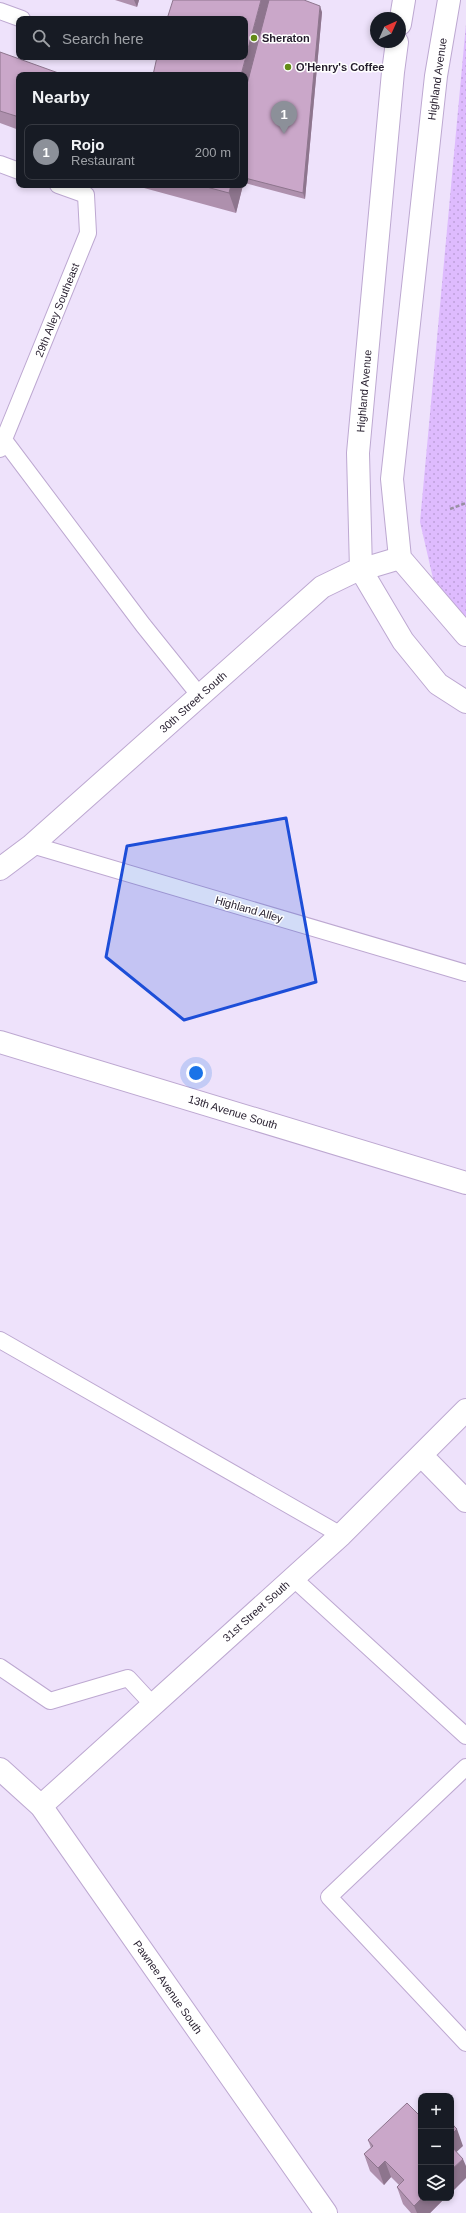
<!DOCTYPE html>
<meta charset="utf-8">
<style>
body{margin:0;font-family:Helvetica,sans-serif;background:#20242c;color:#f1f3f6}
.controls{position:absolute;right:12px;bottom:12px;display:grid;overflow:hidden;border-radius:8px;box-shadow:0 2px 6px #0003}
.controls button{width:36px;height:36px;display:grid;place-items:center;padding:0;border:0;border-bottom:1px solid #363941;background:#171b24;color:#f1f3f6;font:20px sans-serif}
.compass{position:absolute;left:370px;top:12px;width:36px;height:36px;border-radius:50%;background:#171b24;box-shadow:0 2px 6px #0003;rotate:45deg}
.you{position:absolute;left:196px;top:1073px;width:14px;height:14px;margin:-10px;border:3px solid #fff;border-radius:50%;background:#1a73e8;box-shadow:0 0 0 6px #1a73e833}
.badge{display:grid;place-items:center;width:26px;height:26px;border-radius:50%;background:#8c9099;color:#fff;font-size:13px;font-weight:700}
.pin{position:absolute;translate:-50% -33px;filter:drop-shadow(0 1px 2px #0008)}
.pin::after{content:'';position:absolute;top:21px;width:14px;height:12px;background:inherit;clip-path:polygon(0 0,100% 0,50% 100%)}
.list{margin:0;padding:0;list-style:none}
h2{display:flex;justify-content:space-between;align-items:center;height:52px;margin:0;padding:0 16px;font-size:17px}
h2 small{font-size:13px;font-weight:400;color:#9ea1a6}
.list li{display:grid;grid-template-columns:26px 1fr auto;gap:12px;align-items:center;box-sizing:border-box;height:56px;margin:0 8px 8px;padding:0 8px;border:1px solid #363941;border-radius:8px}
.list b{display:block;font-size:15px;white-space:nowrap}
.list p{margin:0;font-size:13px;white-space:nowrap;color:#9ea1a6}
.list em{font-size:13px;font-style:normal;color:#9ea1a6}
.icon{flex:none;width:22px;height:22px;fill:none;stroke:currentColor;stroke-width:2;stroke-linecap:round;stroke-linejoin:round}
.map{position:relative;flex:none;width:466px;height:2213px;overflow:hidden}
.search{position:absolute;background:#171b24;box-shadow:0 2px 6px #0003;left:16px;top:16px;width:232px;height:44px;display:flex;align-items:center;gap:10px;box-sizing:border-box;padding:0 14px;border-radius:8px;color:#9ea1a6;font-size:15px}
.panel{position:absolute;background:#171b24;box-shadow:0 2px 6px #0003;left:16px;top:72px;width:232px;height:116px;border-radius:8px}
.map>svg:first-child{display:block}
.green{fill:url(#green-dots)}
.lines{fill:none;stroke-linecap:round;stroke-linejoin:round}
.service-casing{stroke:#bda8d1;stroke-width:18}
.minor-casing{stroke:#bda8d1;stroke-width:24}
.tertiary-casing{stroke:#bda8d1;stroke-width:24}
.secondary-casing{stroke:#bda8d1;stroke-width:24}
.path{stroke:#998fa4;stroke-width:2.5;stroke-dasharray:4 2;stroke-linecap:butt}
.service{stroke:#fff;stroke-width:16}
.minor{stroke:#fff;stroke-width:22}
.tertiary{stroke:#fff;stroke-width:22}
.secondary{stroke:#fff;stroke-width:22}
.wall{fill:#ae90ad}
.shaded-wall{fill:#8d758d}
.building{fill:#caa7c9;stroke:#8d758d}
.marked{fill:#1d4ed8;fill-opacity:0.2;stroke:#1d4ed8;stroke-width:3;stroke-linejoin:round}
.poi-dot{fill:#638b17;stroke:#fff;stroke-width:1.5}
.labels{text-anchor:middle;stroke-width:3;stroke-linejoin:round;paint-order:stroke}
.poi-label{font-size:11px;font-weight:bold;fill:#241c2c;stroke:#fff;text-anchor:start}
.street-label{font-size:11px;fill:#241c2c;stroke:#fff}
</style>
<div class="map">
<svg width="466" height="2213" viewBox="0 0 466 2213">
<defs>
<pattern id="green-dots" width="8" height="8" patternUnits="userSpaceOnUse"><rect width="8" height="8" fill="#debbfe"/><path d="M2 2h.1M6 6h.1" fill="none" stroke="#bea0da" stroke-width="1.8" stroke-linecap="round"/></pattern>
</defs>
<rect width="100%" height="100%" fill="#eee2fb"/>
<!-- green -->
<path class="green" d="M466,24v596l-31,-33 -15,-65z"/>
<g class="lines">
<defs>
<path id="service" d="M0,11l22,8
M0,164l19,7
M4,440l139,185 57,71
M0,449l88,-216 -2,-38 -28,-10
M32,845l434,128
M0,1340l341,195
M293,1578l173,158
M0,1667l50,34 78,-23 25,27
M466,1767l-137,130 137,146"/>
<path id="minor" d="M0,869l32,-24 290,-258 31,-15 47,-14
M0,1042l466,141
M421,1455l45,46
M41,1806l300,-271 125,-125"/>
<path id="tertiary" d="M449,0l-13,76 -44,403 8,79 66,77
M400,24l4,-24
M397,42l-4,30 -35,381 3,117 42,71 35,43 28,18"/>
<path id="secondary" d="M0,1769l41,37 285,407"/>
</defs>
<!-- service casing -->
<use href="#service" class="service-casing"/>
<!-- minor casing -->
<use href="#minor" class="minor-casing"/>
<!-- tertiary casing -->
<use href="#tertiary" class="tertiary-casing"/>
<!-- secondary casing -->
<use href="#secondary" class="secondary-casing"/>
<!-- path -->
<path class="path" d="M450,509l16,-6"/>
<!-- service -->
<use href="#service" class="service"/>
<!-- minor -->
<use href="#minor" class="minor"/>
<!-- tertiary -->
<use href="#tertiary" class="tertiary"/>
<!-- secondary -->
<use href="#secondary" class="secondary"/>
</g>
<!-- wall -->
<path class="wall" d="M115,0h24l-2,7z
M322,12l-17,187 -60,-16v-108z
M0,52l19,23v55l-19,-7z
M133,185h110l-7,28z
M368,2140l53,58h24l-15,15h-19l-8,-9 -6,-17 2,-2 -8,-8 -7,8 -14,-14 -6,-17 7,-6z"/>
<!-- shaded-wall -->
<path class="shaded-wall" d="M134,0h5l-2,7z
M261,0h12l-28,107v-32h-4z
M320,6l2,6 -17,187 -2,-6z
M231,185h12l-7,28 -7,-20z
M452,2120l4,10 1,-1 6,17 -12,11v-35z
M463,2159l3,7v12l-15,15v-23z
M385,2161l6,16 -7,8 -6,-17z
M422,2198h23l-15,15h-13l-3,-7z"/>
<!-- building -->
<path class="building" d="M173,0h88l-20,75h-88l4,-18h88v-38h-78z
M269,0h35l16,6 -17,187 -58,-15v-86z
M0,52l64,23h-45v42l-19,-6z
M199,185h32l-2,8z
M407,2103l14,14v81h1l-8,8 -17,-19 7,-7 -19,-19 -7,7 -14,-14 9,-8 -5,-6z
M451,2123l6,6 -6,6z
M451,2146l12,13 -12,11z"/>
<!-- marked area -->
<path class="marked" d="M286,818l30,164 -132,38 -78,-63 21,-111z"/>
<!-- markers -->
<g class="poi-dot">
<circle cx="254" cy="38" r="4"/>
<circle cx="288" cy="67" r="4"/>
</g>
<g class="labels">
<!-- poi labels -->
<g class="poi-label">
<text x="262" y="42">Sheraton</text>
<text x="296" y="71">O'Henry's Coffee</text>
</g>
<!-- street labels -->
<g class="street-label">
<text transform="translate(437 79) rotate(-82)" y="4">Highland Avenue</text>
<text transform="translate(57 310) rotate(-68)" y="4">29th Alley Southeast</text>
<text transform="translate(364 391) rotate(-85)" y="4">Highland Avenue</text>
<text transform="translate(193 702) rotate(-42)" y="4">30th Street South</text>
<text transform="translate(249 909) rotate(16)" y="4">Highland Alley</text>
<text transform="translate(233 1112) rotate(17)" y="4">13th Avenue South</text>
<text transform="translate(256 1611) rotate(-42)" y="4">31st Street South</text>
<text transform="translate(168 1987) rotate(55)" y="4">Pawnee Avenue South</text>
</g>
</g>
</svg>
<div class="controls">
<button>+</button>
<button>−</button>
<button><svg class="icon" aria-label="layers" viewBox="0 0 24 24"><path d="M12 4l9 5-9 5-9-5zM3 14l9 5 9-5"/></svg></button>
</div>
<svg class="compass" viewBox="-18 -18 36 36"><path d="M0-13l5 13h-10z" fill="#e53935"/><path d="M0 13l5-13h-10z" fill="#9ea1a6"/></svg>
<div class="you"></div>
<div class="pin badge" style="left:284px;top:134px">1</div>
<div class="search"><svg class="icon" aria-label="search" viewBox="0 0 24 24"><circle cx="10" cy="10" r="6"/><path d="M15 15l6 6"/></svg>Search here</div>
<section class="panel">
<h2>Nearby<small></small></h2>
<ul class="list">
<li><span class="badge">1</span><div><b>Rojo</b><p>Restaurant</p></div><em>200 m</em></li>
</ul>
</section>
</div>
